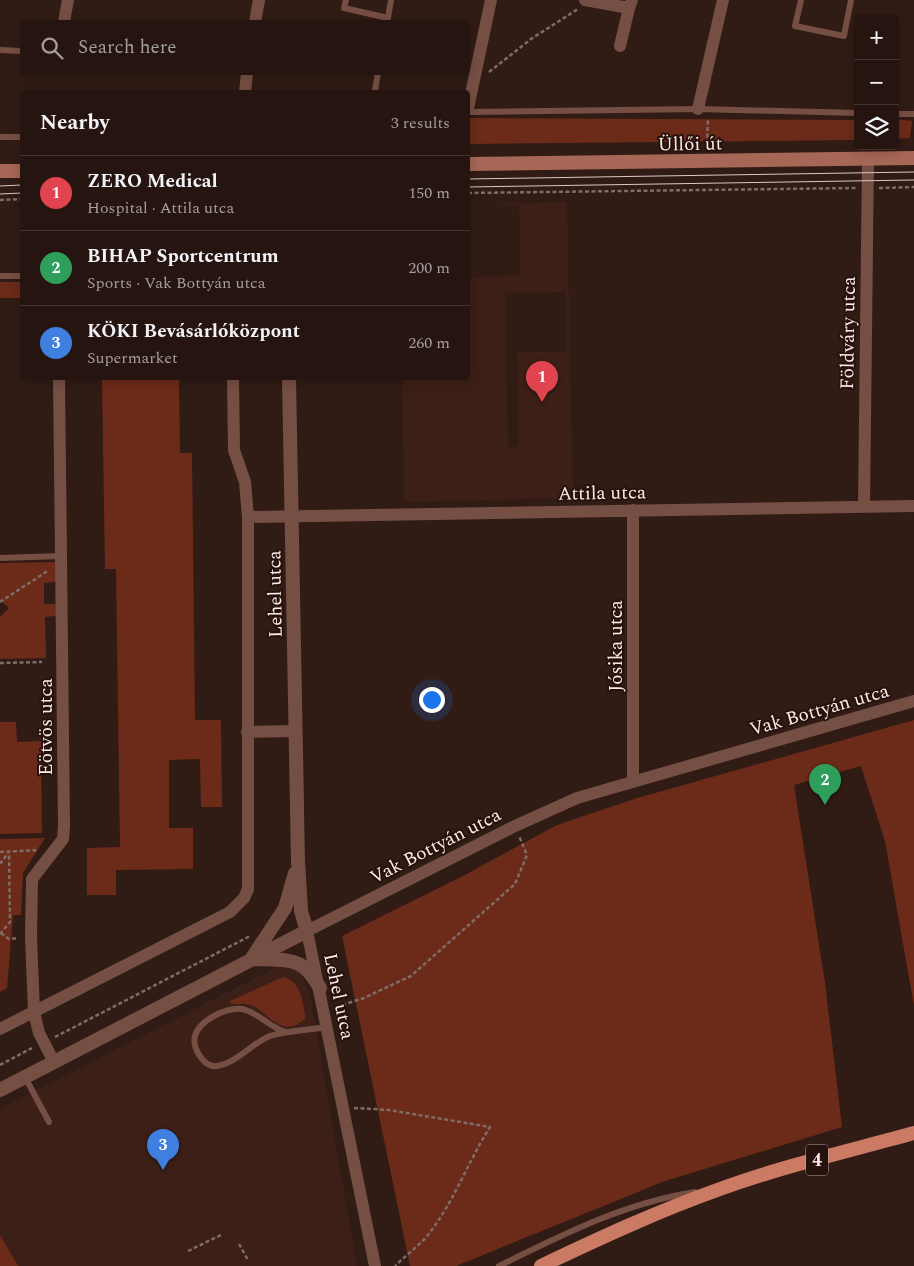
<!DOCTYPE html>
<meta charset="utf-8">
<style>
body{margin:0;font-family:Spectral,serif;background:#31211e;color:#f1f3f6}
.controls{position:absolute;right:15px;top:15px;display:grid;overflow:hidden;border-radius:5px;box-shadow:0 2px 12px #0003}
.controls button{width:45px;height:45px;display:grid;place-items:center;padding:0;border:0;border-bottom:1px solid #423330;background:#251410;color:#f1f3f6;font:25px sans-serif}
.you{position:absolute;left:431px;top:699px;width:18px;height:18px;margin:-12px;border:4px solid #fff;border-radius:50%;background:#1a73e8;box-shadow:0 0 0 8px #1a73e833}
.badge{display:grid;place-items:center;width:32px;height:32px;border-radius:50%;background:#89bafc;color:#fff;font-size:16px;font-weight:700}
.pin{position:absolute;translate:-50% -41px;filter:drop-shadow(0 1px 2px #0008)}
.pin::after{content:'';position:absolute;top:26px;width:18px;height:15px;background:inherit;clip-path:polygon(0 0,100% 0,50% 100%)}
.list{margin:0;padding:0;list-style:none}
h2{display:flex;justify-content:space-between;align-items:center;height:65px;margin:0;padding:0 20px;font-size:21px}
h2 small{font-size:16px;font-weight:400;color:#a39e9f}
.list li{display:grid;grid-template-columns:32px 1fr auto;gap:15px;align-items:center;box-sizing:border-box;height:75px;padding:0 20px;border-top:1px solid #423330}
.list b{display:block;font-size:19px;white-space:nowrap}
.list p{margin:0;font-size:16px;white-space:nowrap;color:#a39e9f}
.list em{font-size:16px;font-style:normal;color:#a39e9f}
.icon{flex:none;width:28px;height:28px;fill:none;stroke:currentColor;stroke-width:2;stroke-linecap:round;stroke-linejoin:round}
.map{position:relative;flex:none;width:914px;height:1266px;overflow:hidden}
.search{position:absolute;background:#251410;box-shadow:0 2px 12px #0003;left:20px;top:20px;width:450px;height:55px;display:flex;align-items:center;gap:12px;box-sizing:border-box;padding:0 18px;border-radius:5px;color:#a39e9f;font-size:19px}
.panel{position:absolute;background:#251410;box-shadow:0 2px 12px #0003;left:20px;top:90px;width:450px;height:290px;border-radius:5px}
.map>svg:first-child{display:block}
.built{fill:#3c1f17;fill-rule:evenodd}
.green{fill:#6c2b19}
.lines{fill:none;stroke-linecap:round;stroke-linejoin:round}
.path{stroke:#7f6c66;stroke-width:2.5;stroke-dasharray:4 2.5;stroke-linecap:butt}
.service{stroke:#764f44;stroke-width:6}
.minor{stroke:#764f44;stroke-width:12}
.tertiary{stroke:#764f44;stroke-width:14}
.secondary{stroke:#a66756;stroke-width:14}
.primary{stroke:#cb7a63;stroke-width:14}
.tram{stroke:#dac9c4;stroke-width:1}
.labels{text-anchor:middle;stroke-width:4;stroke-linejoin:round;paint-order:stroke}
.shield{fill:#27110c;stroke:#bcaaa5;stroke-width:1}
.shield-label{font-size:18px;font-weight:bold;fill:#fcece7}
.street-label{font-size:19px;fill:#fcece7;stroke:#27110c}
</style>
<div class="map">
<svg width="914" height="1266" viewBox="0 0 914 1266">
<rect width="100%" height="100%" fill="#311b15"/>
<!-- built -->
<path class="built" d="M567,202l6,296 -169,4 -2,-124h66v-101l52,-1 -1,-71h-51zM566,292l1,59 -50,1 2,95h-11l-3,-154z
M294,958l16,36 47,272h-357v-157z"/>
<!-- green -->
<path class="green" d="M468,118l390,2v20l-390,4z
M895,119l17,2 -2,17 -15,1z
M0,282h22v16h-22z
M102,378h77l1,75h12l3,267h26l1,87h-21l-1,-48 -31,1v68h24v41l-77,1v25h-29v-47l33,-1 -4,-278h-11z
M58,562v17l-4,3 -10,1v21h12v12l-11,1 1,41 -46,1v-42l9,-9 -9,-8v-37z
M914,720v286l-29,-165 -24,-75 -67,19 31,198 17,144 -177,54 -209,85h-46l-68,-330 121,-60 94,-51 77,-26z
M0,722h16l1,20 24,-1 1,92 -42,1z
M45,838l-22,35 -2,42h-8l-6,73 -7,4v-153z
M283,977c19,4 19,25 23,41 -24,22 -36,-4 -55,-13 -5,-2 -13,-1 -20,-1l-1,-3z
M0,1235l18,31h-18z"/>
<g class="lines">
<!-- path -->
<path class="path" d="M489,72l42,-33 47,-30
M707,144l1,-26
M879,188l35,-1
M468,193l388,-5
M0,200l22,-1
M0,602l49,-32
M0,663l42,-1
M0,852l39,-2
M0,864l8,-11
M1,933l8,6 9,-1
M0,934l10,-12 -1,-70
M336,1007l28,-9 47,-22 104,-92 12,-29 -8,-19
M55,1037l195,-101
M0,1065l32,-17
M354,1108l35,2 101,17c-21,33 -35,72 -59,104 -10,14 -24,23 -36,35
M239,1244l9,16
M188,1251l33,-16"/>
<!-- service -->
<path class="service" d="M346,0l-2,8 44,10 3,-18
M801,0l-6,26 49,10 7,-36
M0,50l22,1
M375,91l3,-19
M468,112l230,-3 160,4
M895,114h19
M0,137h22
M0,276h22
M0,558l62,-2
M286,1032c-16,-4 -28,-20 -44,-23 -15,-2 -43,11 -47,27 -3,12 9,32 22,30 20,-3 35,-23 53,-30 18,-6 39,-6 57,-9
M25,1077l24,45
M499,1266c63,-31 125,-63 196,-74"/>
<!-- minor -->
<path class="minor" d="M585,0l44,8 3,-8
M64,22l4,-22
M255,22l4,-22
M620,46l9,-38
M245,92l2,-20
M468,108l23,-108
M698,109l25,-109
M864,507l4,-348
M248,517l666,-11
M247,732l49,-1
M633,781v-271
M0,1029l230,-117 14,-14 4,-9v-372l-3,-35 -11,-32 -1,-72
M54,1062l-15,-29 -5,-21 -3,-75 1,-58 31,-40 1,-13 -5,-448
M375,1266l-68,-335 208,-105 62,-28 337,-97"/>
<!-- tertiary -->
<path class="tertiary" d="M252,958l33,-50 10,-35
M253,959c16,1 41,-2 53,10 6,5 10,13 14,19
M0,1090l307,-159 -6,-20 -3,-50 -9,-483"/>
<!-- secondary -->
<path class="secondary" d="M468,164l446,-6
M0,171h22"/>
<!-- primary -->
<path class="primary" d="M541,1266c59,-28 117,-55 179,-77 63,-23 129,-38 194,-56"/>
<!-- tram -->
<path class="tram" d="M468,179l446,-7
M0,186l22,-1
M468,187l446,-7
M0,194l22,-1"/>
</g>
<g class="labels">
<!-- shield labels -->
<rect class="shield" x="806" y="1144.5" width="22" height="31" rx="4"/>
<g class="shield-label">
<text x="817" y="1166">4</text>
</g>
<!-- street labels -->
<g class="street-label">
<text transform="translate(690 143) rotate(-1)" y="7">Üllői út</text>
<text transform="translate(847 333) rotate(-89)" y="7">Földváry utca</text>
<text transform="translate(602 492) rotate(-1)" y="7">Attila utca</text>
<text transform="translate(274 594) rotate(-91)" y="7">Lehel utca</text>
<text transform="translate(615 646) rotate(-90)" y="7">Jósika utca</text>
<text transform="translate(819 709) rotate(-16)" y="7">Vak Bottyán utca</text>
<text transform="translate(45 727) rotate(-90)" y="7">Eötvös utca</text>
<text transform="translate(435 845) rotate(-27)" y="7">Vak Bottyán utca</text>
<text transform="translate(340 996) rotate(78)" y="7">Lehel utca</text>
</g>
</g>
</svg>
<div class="controls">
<button>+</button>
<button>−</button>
<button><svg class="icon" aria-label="layers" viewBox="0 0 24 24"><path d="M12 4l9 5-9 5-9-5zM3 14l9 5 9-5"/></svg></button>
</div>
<div class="you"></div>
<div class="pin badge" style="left:542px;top:402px;background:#e0444e">1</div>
<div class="pin badge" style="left:825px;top:805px;background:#2e9e5b">2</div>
<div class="pin badge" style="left:163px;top:1170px;background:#3f7fe0">3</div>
<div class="search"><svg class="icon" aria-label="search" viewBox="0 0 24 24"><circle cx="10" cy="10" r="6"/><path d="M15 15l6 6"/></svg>Search here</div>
<section class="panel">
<h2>Nearby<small>3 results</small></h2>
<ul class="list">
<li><span class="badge" style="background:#e0444e">1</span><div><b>ZERO Medical</b><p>Hospital · Attila utca</p></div><em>150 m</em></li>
<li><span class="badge" style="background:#2e9e5b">2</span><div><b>BIHAP Sportcentrum</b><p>Sports · Vak Bottyán utca</p></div><em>200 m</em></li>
<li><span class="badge" style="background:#3f7fe0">3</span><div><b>KÖKI Bevásárlóközpont</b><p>Supermarket</p></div><em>260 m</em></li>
</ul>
</section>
</div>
